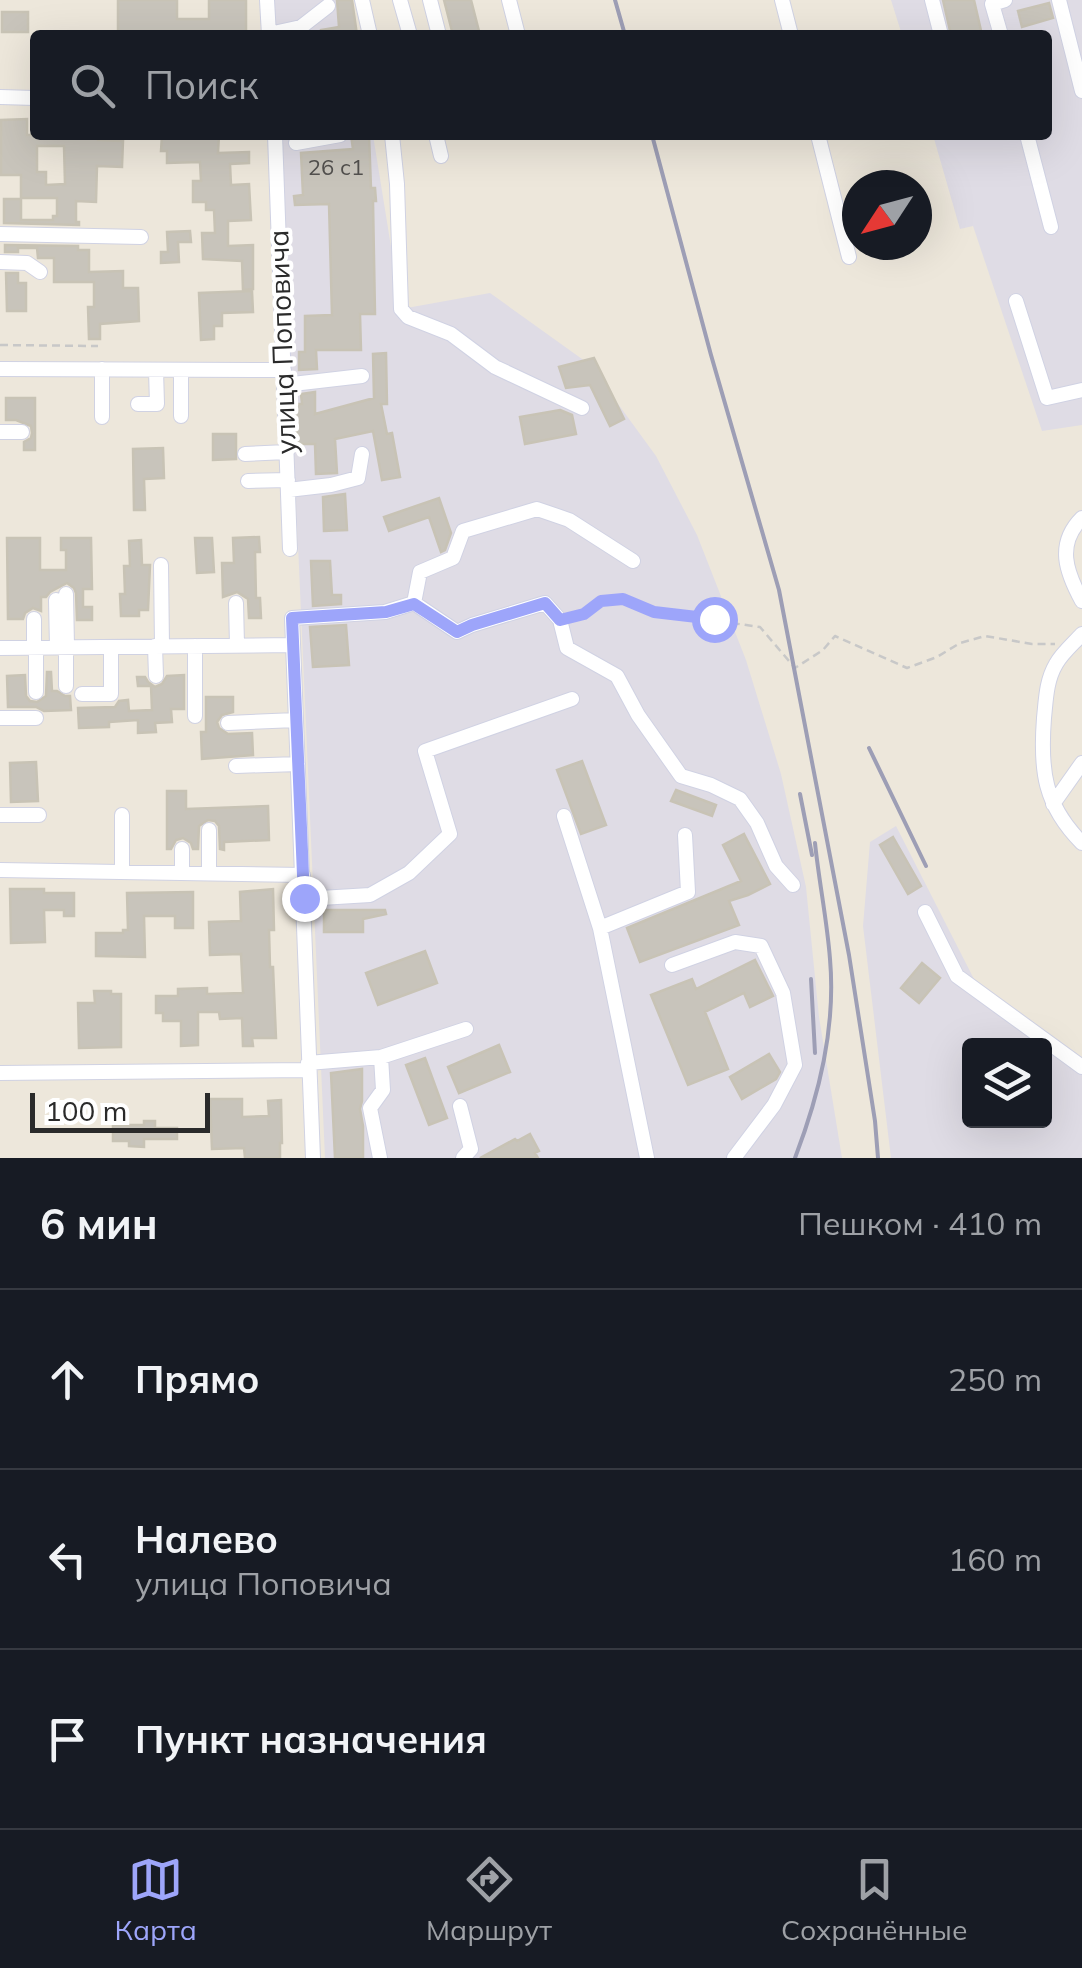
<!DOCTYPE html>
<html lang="ru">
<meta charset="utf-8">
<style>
body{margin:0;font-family:Mulish,sans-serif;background:#20242c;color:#f1f3f6}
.controls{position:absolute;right:30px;bottom:30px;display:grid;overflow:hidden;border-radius:10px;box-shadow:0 10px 40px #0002}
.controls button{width:90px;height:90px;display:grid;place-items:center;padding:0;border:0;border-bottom:2px solid #363941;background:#171b24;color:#f1f3f6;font:50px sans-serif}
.compass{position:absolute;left:842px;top:170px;width:90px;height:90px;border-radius:50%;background:#171b24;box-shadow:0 10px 40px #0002;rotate:234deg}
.scale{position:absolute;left:30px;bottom:25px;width:180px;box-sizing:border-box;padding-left:10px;border:5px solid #2a2a2a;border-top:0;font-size:28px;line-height:35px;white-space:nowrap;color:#2a2a2a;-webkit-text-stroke:8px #fff;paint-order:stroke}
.stop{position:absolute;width:30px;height:30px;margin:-22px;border:8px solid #9da5fa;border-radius:50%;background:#fff}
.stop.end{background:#9da5fa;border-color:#fff;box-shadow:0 2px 10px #0008}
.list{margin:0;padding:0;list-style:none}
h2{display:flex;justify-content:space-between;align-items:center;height:130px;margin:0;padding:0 40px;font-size:42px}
h2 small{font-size:32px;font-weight:400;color:#9ea1a6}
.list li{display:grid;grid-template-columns:65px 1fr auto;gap:30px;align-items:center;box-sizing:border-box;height:180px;padding:0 40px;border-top:2px solid #363941}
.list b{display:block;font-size:38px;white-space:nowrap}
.list p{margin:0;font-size:32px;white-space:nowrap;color:#9ea1a6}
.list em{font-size:32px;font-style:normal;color:#9ea1a6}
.icon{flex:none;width:55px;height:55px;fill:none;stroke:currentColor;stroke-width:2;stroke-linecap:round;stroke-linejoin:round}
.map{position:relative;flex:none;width:1082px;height:1158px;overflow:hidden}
.search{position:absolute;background:#171b24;box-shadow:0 10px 40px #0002;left:30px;right:30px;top:30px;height:110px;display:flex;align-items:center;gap:25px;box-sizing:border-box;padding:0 35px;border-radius:10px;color:#9ea1a6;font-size:38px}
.sheet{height:670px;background:#171b24}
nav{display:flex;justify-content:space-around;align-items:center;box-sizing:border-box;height:140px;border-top:2px solid #363941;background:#171b24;font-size:28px;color:#9ea1a6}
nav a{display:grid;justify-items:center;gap:5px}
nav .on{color:#9da5fa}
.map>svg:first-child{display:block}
.industrial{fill:#dfdce5;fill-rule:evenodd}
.building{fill:#c8c4bb;stroke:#c8c3b5;stroke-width:2.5;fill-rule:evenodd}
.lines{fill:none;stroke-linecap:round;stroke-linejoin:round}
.minor-casing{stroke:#d0d2e3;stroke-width:16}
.path{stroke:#c8c8c8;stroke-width:2.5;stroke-dasharray:8 5;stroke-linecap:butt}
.minor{stroke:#fff;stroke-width:14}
.rail{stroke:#9d9eb5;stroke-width:4}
.route{stroke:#9da5fa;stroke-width:12}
.labels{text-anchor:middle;stroke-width:8;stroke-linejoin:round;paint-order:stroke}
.number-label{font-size:22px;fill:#52504e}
.street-label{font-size:28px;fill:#2a2a2a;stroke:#fff}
</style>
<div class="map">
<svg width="1082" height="1158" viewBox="0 0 1082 1158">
<rect width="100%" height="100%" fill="#ede7db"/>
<!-- industrial -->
<path class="industrial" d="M273,0h77l6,35h-81z
M891,0h191v425l-40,6 -69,-205 -13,3 -27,-94h114v-100h-145z
M280,135h93l28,174 89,-16 99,71 67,92 41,79 49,125 35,114 25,113 13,130 23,141h-517z
M896,826l81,159 105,75v98h-191l-28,-232 7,-84zM970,1046h74v74h-74z"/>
<!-- building -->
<path class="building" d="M118,0h59v19h32v-19h37v35h-18v-2l-76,2 -34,-3z
M337,0h15l5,35h-36v-5l18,-3z
M444,0h27l9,35h-27z
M943,0h31l8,35h-31z
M1049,3l4,15 -31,9 -4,-16z
M2,12h26v20h-26z
M27,119v16h71v5l25,1 -1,26 -25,-1 -1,36 -20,-1v21h3v3l-75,-2v-24h17v21h32v-4h4v-18h-36v-23h-20v-55zM37,146h27l1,38 -19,1v-13h-9z
M162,135h57l-1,18 31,-1v11l-19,1 1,21 18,-1 2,36 -23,1v25l25,-1v44l-10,1 -1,-29 -39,-2 -1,-26h13l-1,-23h-8v-8h-13v-21h8l-1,-19 -33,1v-12h-6z
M351,135h18l2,53h4l1,13h-3l2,113h-15l1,36h-45l1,19 -18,1v-18h6v-36l27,-1 -3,-111 -34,1 -1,-9 9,-1 -2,-42 52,-4z
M190,231l1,11h-13l1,20 -18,1v-11h7l-1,-20z
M5,245l73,1v4h11v22l34,-1v17h15l1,33 -39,3v15h-11l-1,-32h6v-25h-40v-24h-16l-1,-10h-19v4h-13z
M6,273h12v10h8v28h-19z
M252,291l1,21 -31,1v13h-8v13l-13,1 -2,-47z
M386,353l1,51h-6l6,30 5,-1 8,44 -18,3 -9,-49 -38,8 2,34 -21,1 -1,-30h-18l-2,-40h7l-1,-10 14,-2v22l59,-16 -1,-44z
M594,358l30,61 -14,7 -20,-41 -24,3 -7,-21z
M6,398h29v52h-11v-8l7,-4 1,-5 -1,-7 -15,-6h-10z
M560,410l12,5 4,19 -51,10 -5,-27z
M213,434h23v25l-23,1z
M163,448l1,30 -20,1 1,31h-11l-1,-61z
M345,494l2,36 -23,1 -1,-34z
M439,498l12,35 -6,17 -4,2 -12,-35 -40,14 -5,-14z
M259,537l1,15h-5l1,46h4l1,20h-12l-1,-19 -11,-7 -14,5 -1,-34h12l-1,-25z
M7,538h33v32h26v-20h-5v-12h30l1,51h-9v18h9v13h-15l-1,-27 -2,-5 -7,-5 -17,9 -4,5h-5v14l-8,-3 -8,5 -2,6h-15z
M195,538h17l2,34 -17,1z
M141,540l1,25h8l-2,45h-9v6h-18l-1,-22h5l-1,-28h6l-1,-25z
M311,561h19l2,34h9v9l-28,2z
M346,625l3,40 -36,2 -3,-40z
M47,672h4l1,19h5l8,5h5l1,14 -27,1 -8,-4h-28l-1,-31 18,-1 1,21 4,5 7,1 9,-6z
M184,675v34h-13l1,13 -17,1 1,9 -18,1v-13l-29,2v5l-30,1 -1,-20 37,-1 4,-6 9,-1 1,11 23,-1 -1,-24h-13l-1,-9h8l3,5 7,5 7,-3 5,-8z
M206,697h27v15l-11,3 -5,7 2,6 9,6 24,-1 1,22 -51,4 -1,-27h5z
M582,761l24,64 -25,9 -24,-64z
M36,762l2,39 -27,1 -1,-39z
M676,790l40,15 -4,11 -41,-15z
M167,791h19v18l82,-3 1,34 -45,2v8l-4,-1 -1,-23 -4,-5 -7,-1 -9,6 -1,23h-5l-2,-6 -8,-5 -7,2 -5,9h-4z
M744,834l26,50 -22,11 -19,6 10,24 -99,37 -13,-34 114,-47 -18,-36z
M893,837l28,49 -13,8 -28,-49z
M10,889h34v4h30v23h-10v-6h-20l1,32 -34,1z
M273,889l1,41h-5l1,37h3l3,71h-24l1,8h-10l-1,-28 -22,1 -1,-7h-21v33l-17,1v-25h-18v-8h-7v-17h22v-7l29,-1v6l36,-1 -2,-39 -31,1 -1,-33 32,-1 -1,-29z
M193,892v36h-18v-12h-31l1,41 -49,-1v-23h27v-3h5l-1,-37z
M324,910h61l1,4 -23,5v13h-39z
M425,951l12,32 -59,22 -12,-32z
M755,960l18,36 -23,11 -6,-14 -39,19 23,57 -40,16 -37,-90 41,-16 4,10z
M922,963l18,15 -21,25 -18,-15z
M94,991h17v3h10v53l-42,1 -1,-45h17z
M499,1045l11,27 -51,21 -11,-26z
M769,1054l11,18 -4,7 -34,20 -12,-22z
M425,1058l22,60 -18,7 -23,-60z
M362,1069v32l-2,8 3,17v32h-28l-4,-85z
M210,1099h32v18l27,-1 -1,-15 13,-1 1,43h-2v15h-35l-1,-10 -32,1z
M144,1121h11v7h22v11h-33v8l-15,-1v-5h-16v-16h31z
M530,1134l9,17 -4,2 3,5h-58l35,-19 2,2z"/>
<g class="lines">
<defs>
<path id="minor" d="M267,0l2,35
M362,0l8,35
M400,0l10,35
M430,0l9,35
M509,0l9,35
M782,0l9,35
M932,0l9,35
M1059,0l23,91
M269,34l32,-7 27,-21
M1001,35l-9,-31 13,-4
M0,97l35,1
M275,135l15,414
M392,135l5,49 4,125 7,8 43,17 44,33 87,41
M436,135l5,21
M818,135l31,122
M1027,135l24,92
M296,143l44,-8
M0,234l141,3
M0,262l27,1 13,9
M1016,301l31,97 35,-8
M0,369l284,1
M102,369v48
M181,370v46
M284,385l78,-9
M138,404h19l-1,-34
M0,432h22
M245,454l42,-2
M248,481l40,-1
M288,490l43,-5 27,-7 4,-24
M1082,518c-26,26 -16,54 0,83
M161,565l1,81
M66,594l1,53
M56,600l1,47
M236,603l1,42
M414,603l43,29 15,-7 73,-22 15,17 7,28 50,28 21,39 43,61 30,9 29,14 17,24 19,43 17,19
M34,619v28
M1082,634c-8,9 -20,19 -26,30 -10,17 -10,36 -12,54 -4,52 0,87 38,125
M155,646l1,30
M195,646v70
M36,647v45
M66,647v39
M0,648l293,-3
M82,694h29v-47
M0,718h36
M228,723l68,-3
M236,766l62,-2
M1053,804l29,-41
M0,815h39
M564,816l36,112
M209,830v43
M182,849v24
M0,870l303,5
M122,872v-57
M304,899l66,-4 39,-22 41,-39 -25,-83 147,-52
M925,912l32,64 125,91
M672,965l63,-23 26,4 22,47 12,72 -21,40 -40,53
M308,1063l73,-6 85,-28
M0,1073l309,-3
M460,1106l11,43 -8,9
M313,1158l-21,-540 93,-6 29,-9 6,-31 33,-14 10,-27 74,-22 32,11 64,41
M380,1158l-10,-50 13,-18 -2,-33
M647,1158l-47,-230 88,-36 -3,-57"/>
</defs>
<!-- minor casing -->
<use href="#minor" class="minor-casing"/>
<!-- path -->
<path class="path" d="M0,345l98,1
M571,617l13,-3 17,-13 22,-2 31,13 106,15 35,41 28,-18 12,-14 72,32 30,-11 23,-14 25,-7 47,8h23"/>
<!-- minor -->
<use href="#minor" class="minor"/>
<!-- rail -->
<path class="rail" d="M615,0l10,35
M652,135l59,220 68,235 70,365 26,166 3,37
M869,748l57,118
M800,794l12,61
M811,979l4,74
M795,1158c24,-63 41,-130 35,-199 -3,-39 -11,-77 -15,-116"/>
</g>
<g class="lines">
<!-- route -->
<path class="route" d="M304,898l-12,-280 94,-6 28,-8 43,28 15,-7 73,-22 15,17 24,-6 17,-13 22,-2 31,13 60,7"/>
</g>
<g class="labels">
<!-- number labels -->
<g class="number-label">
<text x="336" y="175">26 с1</text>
</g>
<!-- street labels -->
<g class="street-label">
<text transform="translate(282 342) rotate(-92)" y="10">улица Поповича</text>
</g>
</g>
</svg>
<div class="controls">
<button><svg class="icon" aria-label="layers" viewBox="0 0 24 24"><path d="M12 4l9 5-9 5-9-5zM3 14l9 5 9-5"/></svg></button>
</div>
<svg class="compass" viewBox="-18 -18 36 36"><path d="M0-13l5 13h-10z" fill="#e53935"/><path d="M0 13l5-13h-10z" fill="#9ea1a6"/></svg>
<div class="scale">100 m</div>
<div class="stop" style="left:714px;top:619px"></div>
<div class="stop end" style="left:304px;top:898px"></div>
<div class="search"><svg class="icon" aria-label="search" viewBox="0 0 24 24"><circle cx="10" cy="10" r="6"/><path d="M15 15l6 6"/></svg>Поиск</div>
</div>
<section class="sheet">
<h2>6 мин<small>Пешком · 410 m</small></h2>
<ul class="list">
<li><svg class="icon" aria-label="ahead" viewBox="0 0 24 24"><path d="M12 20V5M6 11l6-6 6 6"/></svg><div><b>Прямо</b></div><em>250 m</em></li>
<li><svg class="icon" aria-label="left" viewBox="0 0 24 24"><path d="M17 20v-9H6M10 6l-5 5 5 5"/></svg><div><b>Налево</b><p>улица Поповича</p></div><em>160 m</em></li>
<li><svg class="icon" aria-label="arrive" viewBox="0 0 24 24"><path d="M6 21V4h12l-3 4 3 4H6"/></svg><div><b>Пункт назначения</b></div></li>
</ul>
</section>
<nav>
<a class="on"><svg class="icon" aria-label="map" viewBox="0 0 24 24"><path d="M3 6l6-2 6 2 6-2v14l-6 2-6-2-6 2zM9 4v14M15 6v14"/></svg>Карта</a>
<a><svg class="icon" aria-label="directions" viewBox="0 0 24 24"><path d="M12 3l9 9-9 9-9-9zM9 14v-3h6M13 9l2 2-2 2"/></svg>Маршрут</a>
<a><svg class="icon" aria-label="saved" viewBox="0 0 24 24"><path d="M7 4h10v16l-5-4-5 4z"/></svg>Сохранённые</a>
</nav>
